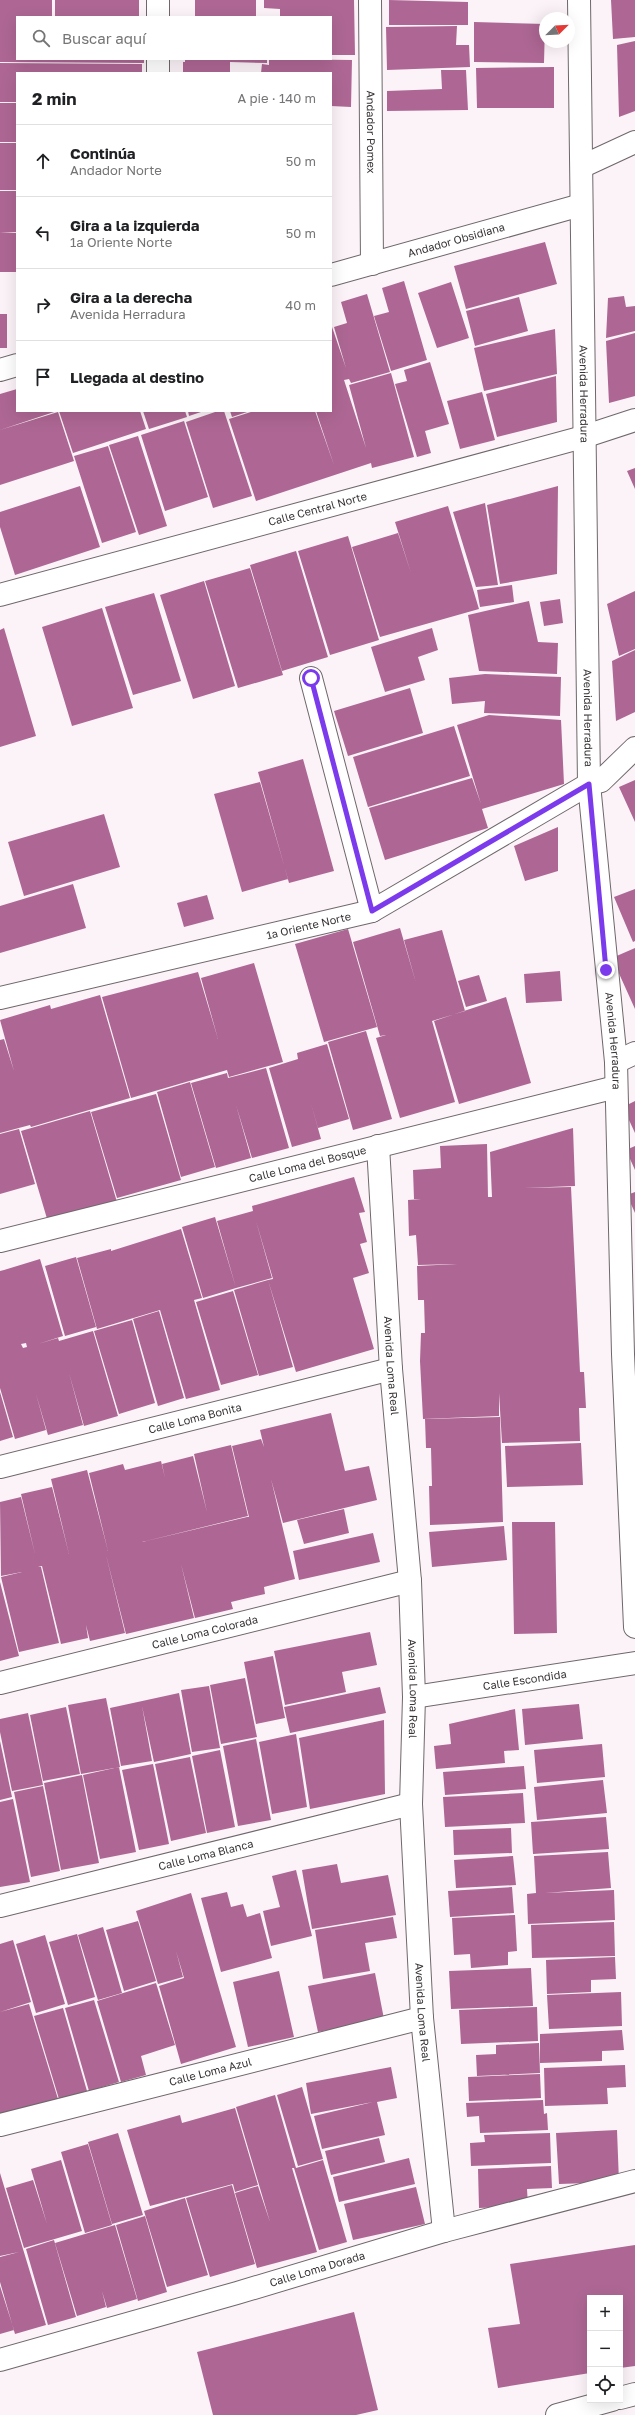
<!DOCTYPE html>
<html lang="es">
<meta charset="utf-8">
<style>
body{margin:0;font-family:"Golos Text",sans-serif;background:#f6f6f6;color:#202124}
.controls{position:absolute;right:12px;bottom:12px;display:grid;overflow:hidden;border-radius:0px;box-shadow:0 4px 16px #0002}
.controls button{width:36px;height:36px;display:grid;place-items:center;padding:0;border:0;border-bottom:1px solid #e0e0e0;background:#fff;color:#202124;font:20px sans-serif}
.compass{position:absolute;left:539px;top:12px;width:36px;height:36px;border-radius:50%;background:#fff;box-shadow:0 4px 16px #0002;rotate:66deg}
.stop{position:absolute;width:12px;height:12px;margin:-9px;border:3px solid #7c3aed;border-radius:50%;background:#fff}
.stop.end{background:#7c3aed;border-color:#fff;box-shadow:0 1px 4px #0008}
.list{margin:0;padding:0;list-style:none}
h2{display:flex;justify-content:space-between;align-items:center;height:52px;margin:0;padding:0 16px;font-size:17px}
h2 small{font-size:13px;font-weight:400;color:#757577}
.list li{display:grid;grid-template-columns:26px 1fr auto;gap:12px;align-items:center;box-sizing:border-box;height:72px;padding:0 16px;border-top:1px solid #e0e0e0}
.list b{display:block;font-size:15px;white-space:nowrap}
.list p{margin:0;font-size:13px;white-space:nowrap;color:#757577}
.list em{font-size:13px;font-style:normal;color:#757577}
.icon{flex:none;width:22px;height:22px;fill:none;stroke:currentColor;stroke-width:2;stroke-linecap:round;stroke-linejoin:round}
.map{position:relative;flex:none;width:635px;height:2415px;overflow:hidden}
.search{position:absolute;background:#fff;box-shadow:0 4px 16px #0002;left:16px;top:16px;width:316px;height:44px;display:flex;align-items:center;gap:10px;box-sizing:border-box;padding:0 14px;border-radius:0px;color:#757577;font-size:15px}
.panel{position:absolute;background:#fff;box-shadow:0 4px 16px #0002;left:16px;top:72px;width:316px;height:340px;border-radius:0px}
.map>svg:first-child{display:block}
.building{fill:#ae6794;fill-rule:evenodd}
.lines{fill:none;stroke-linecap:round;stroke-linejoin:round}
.minor-casing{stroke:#6f676b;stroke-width:24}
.tertiary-casing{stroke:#6f676b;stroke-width:24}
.minor{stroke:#fff;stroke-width:22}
.tertiary{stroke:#fff;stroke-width:22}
.route{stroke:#7c3aed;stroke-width:5}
.labels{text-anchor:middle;stroke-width:4;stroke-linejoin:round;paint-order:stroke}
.street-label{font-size:11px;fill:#393537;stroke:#fbf3f7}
</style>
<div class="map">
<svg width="635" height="2415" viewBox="0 0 635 2415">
<rect width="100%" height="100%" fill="#fbf3f7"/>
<!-- building -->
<path class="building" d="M0,0h52v17h-35v42h127v4l-144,-1z
M55,0h84v17h-84z
M195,0h61v17h-61z
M264,0h90l1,55h-24v-38h-51v-8l-16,-1z
M389,0l79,2v23h-79z
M611,0h24v37l-22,2z
M474,22l71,2 -1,39 -70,-1z
M457,26l-1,19h13l1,22 -83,3 -1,-43z
M635,41v70l-16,6 -2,-72z
M185,59h82v4l-37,-1v11h-47v-11h2z
M269,59l83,1 -1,47 -20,-1v-33h-70l1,-9 7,1z
M0,63l142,1v9h-125v29h-17z
M554,67v41h-77l-1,-40z
M441,70h25l2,40 -81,1v-20l55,-2z
M0,103h17v39h-17z
M0,143h17v47h-17z
M0,191h17v41h-17z
M0,232l17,1v39h-17z
M545,242l12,42 -91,25 -12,-43z
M404,281l23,79 -36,11 -17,-55 15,-4 -7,-24z
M451,282l18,56 -32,10 -19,-55z
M367,294l23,78 -39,11 -2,-4 -5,1 22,68 -17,-63 42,-12 23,84 -42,11 -1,-5 -115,38 -27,-82 25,-8h61l19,54 -18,-54h15v-87l15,44 -12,-41 13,-4 -6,-21z
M624,296l2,11 9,-1v25l-29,7 2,-40z
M519,297l9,34 -53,15 -9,-35z
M0,314h7v34h-7z
M555,329l2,45 -73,17 -10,-43z
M635,333v63l-26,7 -3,-62z
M430,362l19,62 -24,7 6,22 -14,4 -22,-73 12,-3 -3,-11z
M556,376l1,46 -60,15 -11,-43z
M17,389v22h40l-57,19v-36z
M482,392l13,48 -35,9 -13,-48z
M59,411h81l6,18 -73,24z
M143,411h42l2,6 -38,12z
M188,411h16l-15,5z
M218,411h6l28,85 -39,12 -27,-86z
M230,411h20l-18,6z
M58,412l16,49 -74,24v-55z
M184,421l24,76 -43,14 -24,-76z
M138,436l29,90 -28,9 -30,-90z
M108,446l28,86 -34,11 -28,-87z
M635,468v21l-8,-18z
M80,486l20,61 -85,28 -15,-48v-15z
M558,486l-1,88 -57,10 -13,-79z
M485,503l13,82 -22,2 -23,-75z
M448,506l31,103 -99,28 -28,-90 46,-14 13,40 -16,-51z
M348,536l31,104 -49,15 -32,-104z
M296,551l32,106 -46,14 -32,-106z
M250,568l33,107 -45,13 -33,-107z
M204,581l31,105 -42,13 -33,-104z
M512,585l2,17 -34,5 -3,-17z
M635,591v58l-16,7 -12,-52z
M154,593l27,88 -48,14 -28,-88z
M560,599l3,24 -19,3 -4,-24z
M529,601l9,41 20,1 -1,31 -78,-3 -11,-56z
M102,608l31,100 -61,18 -30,-99z
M4,628l32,108 -36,11v-117z
M432,628l6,22 -20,7 7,23 -40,12 -14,-45z
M635,650v62l-19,9 -4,-60z
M485,674l76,3 -1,39 -76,-3 1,-12 -33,3 -3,-26z
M410,688l13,45 -75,23 -14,-45z
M489,715l72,5 3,64 -82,25 6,19 -103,32 -16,-52 103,-30 9,26 -24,-79z
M454,726l16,50 -102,31 -15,-50z
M303,759l31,112 -45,12 -31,-111z
M635,780v42l-16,-35z
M260,782l28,97 -46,13 -28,-98z
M104,814l16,53 -96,29 -16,-54z
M558,827v44l-33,10 -11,-35z
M73,884l13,44 -86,25v-47z
M635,889v52l-2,1 -19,-45z
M207,895l7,24 -30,8 -7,-24z
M400,928l16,55 -12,-43 38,-10 23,81 -33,10 23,81 -55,16 -24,-80 10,-3 -6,1 -27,-94z
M348,929l29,98 -53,15 -29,-98z
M635,948v61l-23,-51z
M254,963l29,99 -54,15 -2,-7 -96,28 -29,-101 96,-25 20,67 -17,-61z
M560,971l2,30 -36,2 -2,-29z
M479,975l8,26 -21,6 -8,-26z
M100,995l30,103 -99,29 -1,-2 -30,8v-93l4,-1 10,32 -14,-51 50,-15 1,4z
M506,997l25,86 -72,21 -25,-83z
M366,1031l26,88 -39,11 -25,-88z
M327,1044l22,75 -31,9 -8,-28 11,39 -29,8 -23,-79 29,-9 -1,-6z
M266,1068l23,80 -37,10 -16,-53 15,53 -35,10 -25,-85 36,-10 1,5z
M190,1082l25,85 -34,10 -24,-85z
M156,1094l25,86 -64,18 -26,-86z
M635,1101v32l-12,-26z
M90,1111l27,91 -69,20 -27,-91z
M573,1128l2,58 -51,2 47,-1 9,185h4l2,36h-7l1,33 -78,2 -3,-50v23l-76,3 -3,-58 1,-28h4l-1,-33h-6l-1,-34 40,-2 -39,1 -2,-30 -7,1 -1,-36 13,-1h-7l-1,-29 28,-2 -1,-22 47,-2 1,53h4l-2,-45z
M19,1129l16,55 -35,10v-60z
M635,1146v24l-9,-20z
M354,1177l11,35 -6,1 8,29 -7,2 9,29 -16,5 21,71 -78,23 -28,-92 5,-1 -17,-58 16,57 -36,10 -19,-67 36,-10 -1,-5z
M635,1192v21l-8,-18z
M215,1217l21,71 -33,10 -21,-71z
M181,1229l21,69 -8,2 26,90 -34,9 -26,-89 -63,19 -20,-71 34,-9v2z
M76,1257l20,70 -31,9 -20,-70z
M40,1259l23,77 -25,8 20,-6 1,3 34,-10 25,85 -34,10 -15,-53 14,52 -35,10 -12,-41 10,36 -31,9 -15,-51v-117l4,-1 8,28 -8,-28zM26,1343l1,4 -4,1 -2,-4z
M268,1280l25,87 -34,9 -25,-86z
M233,1291l25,84 -37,10 -25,-83z
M159,1311l25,87 -26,8 -25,-87z
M132,1320l23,83 -36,11 -25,-83z
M0,1392l13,45 -13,4z
M331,1413l14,58 24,-5 8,34 -94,23 -12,-44 24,100 -31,8 1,7 -34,8 2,7 -38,9 -14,-54 13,54 -68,16 -20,-79 19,78 -35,8 -4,-16 2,13 -27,6 -19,-78 -4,1h3l18,76 -40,9 -18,-75 21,-5 -21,4 -1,-74 21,-5 14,57 -14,-60 31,-7 17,67 -18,-75 36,-9 21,81 -19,-78 34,-9 2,6 36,-9 4,17 -3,-14 31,-8 14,56 -13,-58 37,-9 17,71 -106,26 105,-25h2l-17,-71 29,-7 3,8 -4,-17z
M500,1417l3,105 -73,3 -1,-39h3l-1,-38h-5l-1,-29z
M581,1443l2,42 -76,2 -2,-41z
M344,1509l5,24 -45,11 -7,-24z
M512,1522h43l2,111 -43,1z
M504,1526l3,34 -75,7 -3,-35z
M373,1533l7,29 -81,18 -6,-29z
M0,1582l19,74 -19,5z
M370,1632l7,33 -35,7 4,20 -61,13 -11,-54z
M273,1656l12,62 -29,6 -12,-62z
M245,1678l12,59 -36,7 -11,-59z
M209,1686l11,62 -28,4 -11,-62z
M380,1687l6,26 -96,20 -6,-26z
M179,1693l12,61 -37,8 -12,-56 10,55 -31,5 -11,-58z
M106,1698l14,69 -39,7 -13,-69z
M579,1704l4,35 -58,6 -3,-36z
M66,1707l14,67 -37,7 -13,-66z
M515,1709l4,41 -15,1 1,12 -69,6 -2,-23 17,-2 -2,-20z
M28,1713l15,72 -31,6 -12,-59v-13z
M384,1720l1,74 -75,15 -11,-71z
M296,1734l11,73 -35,7 -13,-72z
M256,1739l15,81 -33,6 -15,-80z
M0,1741l12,56 -12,3z
M602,1744l3,33 -68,6 -3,-33z
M220,1750l15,77 -28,6 -15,-77z
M190,1757l16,76 -35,8 -16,-77z
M153,1764l16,80 -30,6 -17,-80z
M524,1766l2,23 -81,6 -2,-23z
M119,1767l17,85 -36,7 -17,-84z
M82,1775l17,88 -38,7 -17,-87z
M603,1780l4,33 -70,7 -3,-33z
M43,1786l17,85 -29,6 -17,-85z
M523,1793l2,30 -80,4 -2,-30z
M13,1799l17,83 -30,5v-85z
M606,1817l3,32 -76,5 -2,-32z
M511,1828l1,25 -58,2 -1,-25z
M608,1852l3,36 -66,5 69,-3 1,30 -87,4 -1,-30 9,-1 -2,-37z
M513,1856l3,29 -60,3 -2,-28z
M337,1864l4,19 47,-8 8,40 -84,14 -10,-59z
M296,1870l16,66 -41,10 -8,-35 17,-4 -8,-31z
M512,1887l2,26 -64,4 -2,-26z
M227,1892l4,15 12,-3 4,13 13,-4 12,45 -51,14 -20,-74z
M191,1893l45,154 -55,17 -22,-78 25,-8 -8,-27 7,26 -25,7 -22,-73z
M515,1915l2,36 -9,1v13l-37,3 -1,-14 -16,1 -2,-37z
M393,1917l4,21 -32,5 5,28 -47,8 -8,-49z
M138,1921l18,60 -32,10 -18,-61z
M614,1922l1,34 -83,2 -1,-33z
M103,1927l19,66 -24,7 -20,-65z
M77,1934l18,63 -27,8 -19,-63z
M45,1935l20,69 -29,9 -20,-69z
M13,1940l18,62 -31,10v-68z
M615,1957l1,22 -25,1v12l-44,2 -1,-34z
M531,1968l2,38 -82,3 -2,-38z
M279,1971l15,66 -46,10 -15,-65z
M375,1973l9,46 -66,13 -10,-46z
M156,1983l19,62 -34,11 5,19 -25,7 -24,-81z
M621,1992l1,34 -73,3 -2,-34z
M94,2000l25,82 -30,9 -24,-83z
M29,2004l29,95 -58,17v-104z
M537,2007l1,34 -77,3 -2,-34z
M63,2008l24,83 -28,8 -25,-83z
M622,2030l2,20 -22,1v10l-62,2v-29z
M539,2043l1,30 -63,3 -1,-21 20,-1v-9z
M625,2065l1,22 -19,1 1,16 -63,2 -1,-38z
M391,2067l6,31 -20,4 8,33 -63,14 -8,-33 59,-14 -62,12 -5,-31z
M540,2074l1,24 -72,3 -1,-24z
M302,2087l21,72 -25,7 -21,-71z
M275,2095l21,73 27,-8 24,82 -28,8 -25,-82h-2l25,84 -60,16 -22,-75 23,-7 12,36 -34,-115z
M543,2100l1,14 3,-1 1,17 -68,3 -1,-17 -12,1 -1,-14z
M235,2108l23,77 -23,7 -2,-8 -83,22 -23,-76 53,-15 2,8z
M617,2130l2,52 -60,2 -3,-51z
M118,2133l25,82 -31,9 -24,-82z
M550,2133l1,30 -80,3 -1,-23 15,-1 -1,-7z
M379,2138l6,24 -54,13 -6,-24z
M88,2144l24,81 -27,8 -24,-81z
M409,2158l6,26 -76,18 -6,-25z
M61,2160l21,71 -58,17 -18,-60 27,-8 14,44 -16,-55z
M551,2166l1,22 -25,1 1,17 -49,2 -1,-39z
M0,2173l46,152 -31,9 -15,-52v-25l19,-5 -19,4z
M232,2185l23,79 -45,13 -24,-79z
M416,2187l9,37 -72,16 -9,-36z
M185,2198l23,77 -41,12 -23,-76z
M145,2216l22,76 -29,9 -22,-76z
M115,2225l22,74 -30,9 -5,-17 4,16 -29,9 -22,-73z
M54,2240l22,77 -28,8 -22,-76z
M635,2245v121l-15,2v-70h-30v75l-92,15 -10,-60 32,-4 -10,-60z
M0,2286l14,44 -14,4z
M354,2312l24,98 -22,5h-143l-16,-63z"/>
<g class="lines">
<defs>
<g id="minor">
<path id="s1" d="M370,0l2,264"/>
<path id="s2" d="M579,0l10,784 27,278 7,292 12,273"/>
<path d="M158,17v-17"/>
<path d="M158,73v-14"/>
<path d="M583,166l52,-24"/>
<path id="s3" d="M331,275l250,-70"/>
<path d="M0,370l17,-5"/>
<path d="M311,678l61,233"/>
<path id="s4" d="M0,998l372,-87 217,-127 12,-3 34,-33"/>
<path d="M616,1062l19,-9"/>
<path id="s5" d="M378,1146l13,223 19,212 4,116 -3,107 11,214 22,213"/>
<path id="s6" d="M0,1241l616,-154"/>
<path id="s7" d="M0,1467l391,-98"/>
<path id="s8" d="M0,1683l410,-102"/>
<path id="s9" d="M414,1697l221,-34"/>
<path id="s10" d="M0,1906l411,-102"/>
<path id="s11" d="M0,2125l422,-107"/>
<path id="s12" d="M0,2360l237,-67 207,-62 191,-50"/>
<path d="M620,2398l15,-4"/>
<path d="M557,2415l55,-15"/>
</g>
<g id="tertiary">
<path id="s13" d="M0,595l583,-158 52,-17"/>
</g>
</defs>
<!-- minor casing -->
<use href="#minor" class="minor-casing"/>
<!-- tertiary casing -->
<use href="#tertiary" class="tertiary-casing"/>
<!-- minor -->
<use href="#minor" class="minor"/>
<!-- tertiary -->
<use href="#tertiary" class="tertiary"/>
</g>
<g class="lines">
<!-- route -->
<path class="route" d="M311,678l61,233 217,-127 17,186"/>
</g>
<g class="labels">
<!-- street labels -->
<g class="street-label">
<text dy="4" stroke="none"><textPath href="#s1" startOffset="132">Andador Pomex</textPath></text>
<text dy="4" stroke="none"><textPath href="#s3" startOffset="130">Andador Obsidiana</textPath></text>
<text dy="4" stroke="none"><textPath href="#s2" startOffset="394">Avenida Herradura</textPath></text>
<text dy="4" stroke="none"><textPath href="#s13" startOffset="329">Calle Central Norte</textPath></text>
<text dy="4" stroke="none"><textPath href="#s2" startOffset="718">Avenida Herradura</textPath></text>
<text dy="4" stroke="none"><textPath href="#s4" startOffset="317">1a Oriente Norte</textPath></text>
<text dy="4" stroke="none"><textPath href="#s2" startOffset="1042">Avenida Herradura</textPath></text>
<text dy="4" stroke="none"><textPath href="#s6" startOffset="317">Calle Loma del Bosque</textPath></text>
<text dy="4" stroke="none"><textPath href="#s5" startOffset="220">Avenida Loma Real</textPath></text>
<text dy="4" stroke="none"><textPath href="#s7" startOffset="201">Calle Loma Bonita</textPath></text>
<text dy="4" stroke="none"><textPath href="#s8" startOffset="211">Calle Loma Colorada</textPath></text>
<text dy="4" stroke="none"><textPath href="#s9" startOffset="112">Calle Escondida</textPath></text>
<text dy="4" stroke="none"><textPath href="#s5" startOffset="544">Avenida Loma Real</textPath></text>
<text dy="4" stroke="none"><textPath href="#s10" startOffset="212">Calle Loma Blanca</textPath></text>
<text dy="4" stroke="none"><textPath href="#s5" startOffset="868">Avenida Loma Real</textPath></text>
<text dy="4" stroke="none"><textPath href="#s11" startOffset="217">Calle Loma Azul</textPath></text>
<text dy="4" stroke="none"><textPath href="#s12" startOffset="330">Calle Loma Dorada</textPath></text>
</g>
</g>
</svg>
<div class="controls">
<button>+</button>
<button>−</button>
<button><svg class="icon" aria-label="locate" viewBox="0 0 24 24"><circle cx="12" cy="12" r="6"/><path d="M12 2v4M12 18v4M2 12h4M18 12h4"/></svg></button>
</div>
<svg class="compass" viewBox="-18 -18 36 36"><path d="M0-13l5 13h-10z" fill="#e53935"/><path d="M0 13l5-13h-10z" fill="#757577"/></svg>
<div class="stop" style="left:311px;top:678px"></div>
<div class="stop end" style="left:606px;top:970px"></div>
<div class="search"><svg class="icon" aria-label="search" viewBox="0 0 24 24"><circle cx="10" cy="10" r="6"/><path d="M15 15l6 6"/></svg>Buscar aquí</div>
<section class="panel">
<h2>2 min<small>A pie · 140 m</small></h2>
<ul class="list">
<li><svg class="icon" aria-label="ahead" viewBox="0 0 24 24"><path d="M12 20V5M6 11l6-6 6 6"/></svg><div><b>Continúa</b><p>Andador Norte</p></div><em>50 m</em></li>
<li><svg class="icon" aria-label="left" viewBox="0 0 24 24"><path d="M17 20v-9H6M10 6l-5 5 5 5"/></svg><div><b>Gira a la izquierda</b><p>1a Oriente Norte</p></div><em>50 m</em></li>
<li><svg class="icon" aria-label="right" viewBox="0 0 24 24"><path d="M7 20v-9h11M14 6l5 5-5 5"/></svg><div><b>Gira a la derecha</b><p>Avenida Herradura</p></div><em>40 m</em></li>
<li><svg class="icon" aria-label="arrive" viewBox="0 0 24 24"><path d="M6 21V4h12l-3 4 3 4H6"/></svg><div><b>Llegada al destino</b></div></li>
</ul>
</section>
</div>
